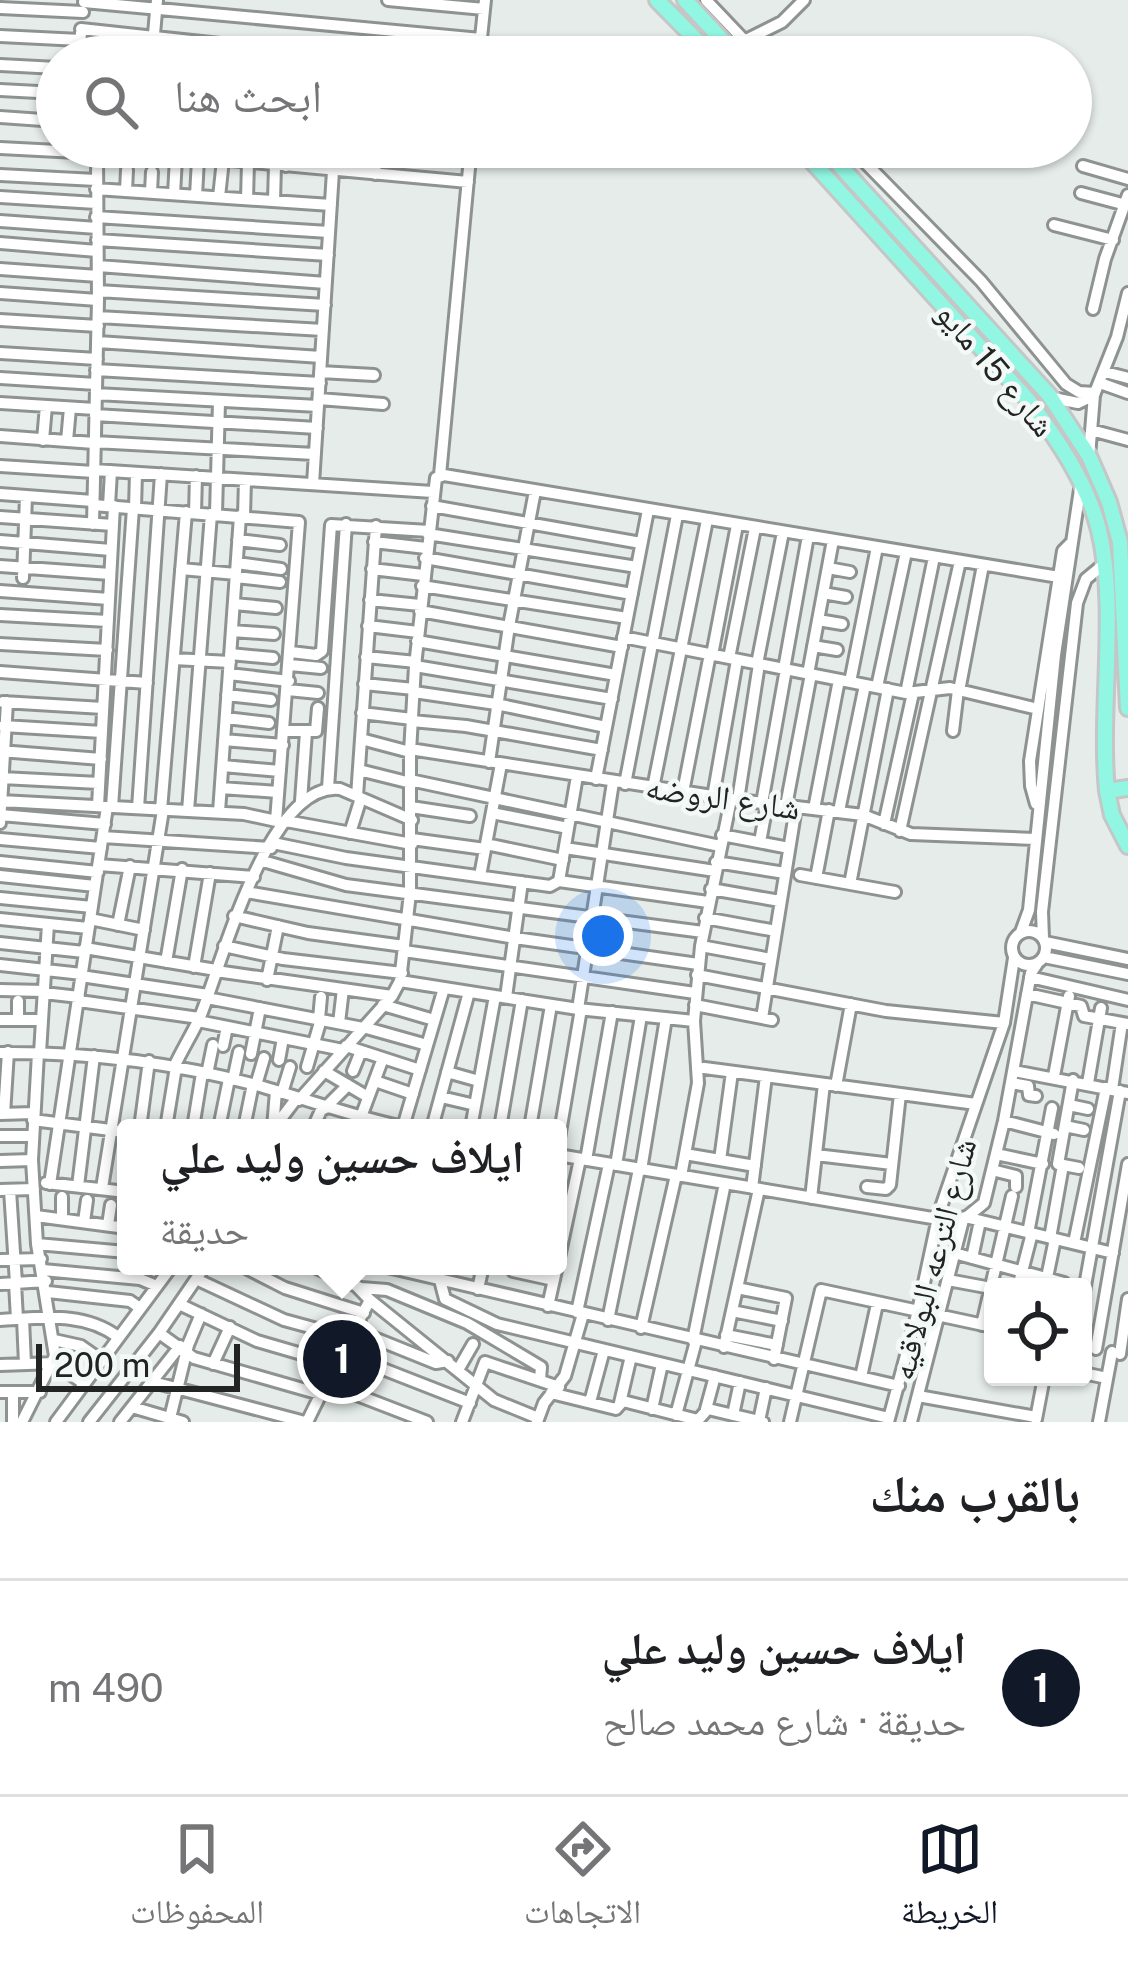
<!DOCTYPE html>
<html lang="ar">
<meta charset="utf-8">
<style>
body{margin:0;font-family:"Public Sans","Noto Naskh Arabic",sans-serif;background:#f6f6f6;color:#202124;direction:rtl}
.controls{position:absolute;right:36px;bottom:36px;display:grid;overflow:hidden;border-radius:12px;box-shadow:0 3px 9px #0004}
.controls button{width:108px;height:108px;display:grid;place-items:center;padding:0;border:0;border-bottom:3px solid #e0e0e0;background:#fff;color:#202124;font:60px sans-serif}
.scale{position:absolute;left:36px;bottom:30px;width:204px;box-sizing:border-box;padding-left:12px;border:6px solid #212423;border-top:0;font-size:33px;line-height:42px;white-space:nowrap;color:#212423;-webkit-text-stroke:9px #f3f9f7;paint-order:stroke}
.you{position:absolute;left:603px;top:936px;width:42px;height:42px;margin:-30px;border:9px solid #fff;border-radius:50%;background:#1a73e8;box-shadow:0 0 0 18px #1a73e833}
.badge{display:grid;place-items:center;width:78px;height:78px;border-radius:50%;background:#111827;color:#fff;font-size:39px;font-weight:700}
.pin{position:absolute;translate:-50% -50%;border:6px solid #fff;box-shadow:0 3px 12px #0006}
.popup{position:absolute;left:117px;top:1119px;width:450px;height:156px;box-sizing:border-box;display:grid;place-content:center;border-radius:12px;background:#fff;filter:drop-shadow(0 3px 9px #0005);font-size:39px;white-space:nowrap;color:#757577}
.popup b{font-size:45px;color:#202124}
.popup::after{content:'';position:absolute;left:50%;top:100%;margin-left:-24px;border:24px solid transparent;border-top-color:#fff}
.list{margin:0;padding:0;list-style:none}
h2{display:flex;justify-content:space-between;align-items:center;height:156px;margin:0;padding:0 48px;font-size:51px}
h2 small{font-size:39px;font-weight:400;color:#757577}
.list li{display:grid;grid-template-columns:78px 1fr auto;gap:36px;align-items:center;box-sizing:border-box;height:216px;padding:0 48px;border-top:3px solid #e0e0e0}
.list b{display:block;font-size:45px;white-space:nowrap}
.list p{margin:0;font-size:39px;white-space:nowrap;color:#757577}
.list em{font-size:39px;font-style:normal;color:#757577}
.icon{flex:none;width:66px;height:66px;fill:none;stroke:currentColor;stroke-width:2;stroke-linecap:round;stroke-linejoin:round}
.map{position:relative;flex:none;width:1128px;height:1422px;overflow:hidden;direction:ltr}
.search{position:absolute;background:#fff;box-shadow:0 3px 9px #0004;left:36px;right:36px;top:36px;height:132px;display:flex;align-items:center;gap:30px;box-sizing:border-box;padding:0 42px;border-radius:66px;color:#757577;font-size:45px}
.sheet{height:372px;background:#fff}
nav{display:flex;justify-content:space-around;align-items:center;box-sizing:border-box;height:168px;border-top:3px solid #e0e0e0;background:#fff;font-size:33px;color:#757577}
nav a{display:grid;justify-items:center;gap:6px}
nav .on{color:#111827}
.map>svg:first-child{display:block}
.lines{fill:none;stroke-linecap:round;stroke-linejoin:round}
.minor-casing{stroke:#8e9392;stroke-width:16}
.major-casing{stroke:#c5c6c6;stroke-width:20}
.minor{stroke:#fff;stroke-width:10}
.major{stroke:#91f7e3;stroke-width:14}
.labels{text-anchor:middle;stroke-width:9;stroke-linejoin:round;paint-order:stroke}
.street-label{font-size:33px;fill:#212423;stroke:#f3f9f7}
</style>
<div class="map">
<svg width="1128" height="1422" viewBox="0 0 1128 1422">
<rect width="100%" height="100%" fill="#e5ecea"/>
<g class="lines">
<defs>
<path id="minor" d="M388,0l96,9
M706,0l54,57
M84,2l397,37
M0,8l83,4
M81,29l259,28
M0,36l80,4
M730,48l52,-26 22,-22
M79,57l2,-24
M124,57l1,-23
M152,57l5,-57
M479,57l6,-57
M0,65l57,3
M0,90l57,3
M0,117l57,4
M850,147l131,134 85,103 13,8 16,1
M0,148l230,12 238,22
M286,166l2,-19
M1083,166l45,13
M375,174l2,-27
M0,175l96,5
M96,189l235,16
M126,191l1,-21
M151,192l1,-20
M1081,193l45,12
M174,194l2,-36
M196,196l2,-37
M0,197l96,6
M219,197l4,-37
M247,199l1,-37
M274,201l1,-36
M96,217l233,15
M0,221l97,7
M1054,225l59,15
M97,240l231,15
M0,243l97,8
M98,266l228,17
M0,269l98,7
M98,291l227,14
M0,293l98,7
M1093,309l12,-50 23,-64
M98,317l225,13
M0,320l98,6
M98,342l223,15
M0,353l97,6
M96,370l224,13
M320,372l54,3
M1105,372l23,6
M0,378l96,6
M1100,383l28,10
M96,394l222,12
M1053,398l25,5 16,-8
M319,399l64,5
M0,403l95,6
M95,415l222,13
M1091,430l37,10
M0,436l94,7
M43,440l3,-34
M67,441l3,-33
M94,442l221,12
M1089,456l5,-61 23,-58 11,-44
M0,466l94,6
M94,470l339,22
M440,475l31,-328
M313,484l20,-313
M0,494l93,7
M93,505l206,17 -23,299
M109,506l2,-35
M432,506l209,37
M135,508l1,-35
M195,513l1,-37
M216,514l3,-112
M244,516l1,-36
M0,517l113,8
M93,524l5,-224 -1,-146
M428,534l209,33
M238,540l42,5
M0,541l111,9
M374,542l52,6
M425,558l207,36
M237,563l44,6
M0,566l110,8
M828,568l22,4
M181,569l55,5
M372,569l51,6
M236,577l44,5
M23,578l3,-82
M422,586l205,32
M0,591l109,8
M823,593l23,4
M370,600l50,5
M234,604l42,4
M420,611l202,36
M0,615l108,6
M818,620l24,4
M368,626l50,6
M232,631l42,3
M623,637l283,56 44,-5 88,21
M417,641l199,34
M0,644l107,6
M813,646l24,4
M291,652l25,3 6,-4 9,-126 98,6
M230,654l43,4
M712,655l25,-130
M366,657l50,5
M729,658l26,-130
M174,659l56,3
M757,664l26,-132
M290,665l31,3
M415,666l197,33
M784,669l24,-133
M0,672l147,11
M229,674l60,7
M808,674l25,-134
M850,682l27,-135
M364,684l50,5
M877,687l29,-135
M288,690l30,3
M959,691l24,-126
M414,692l82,12 110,23
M906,693l28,-136
M227,695l44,5
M3,702l100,6
M362,713l50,6
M226,718l43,5
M412,721l54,5 136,24
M3,726l99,6
M284,731h32l2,-23
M953,731l5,-41
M361,739l49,13
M224,740l59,5
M410,749l328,51 125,15 48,19 124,5
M0,751l101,8
M489,762l20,-136 26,-135
M223,766l57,5
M359,770l52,13
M2,778l97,5
M596,779l52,-269
M410,780l310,66
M625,784l52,-269
M221,788l57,4
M328,788l18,-264
M653,788l54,-268
M683,792l27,-138
M357,796l19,-270
M713,797l24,-137
M738,800l21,-136
M1,801l243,13 37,8
M301,801l5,-69
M762,803l24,-134
M1036,804l-5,-18 -1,-25 33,-210 9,-9
M98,806l16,-300
M786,806l25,-132
M112,807l21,-299
M411,807l59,9
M138,808l23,-334
M814,809l25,-129
M161,810l25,-298
M188,811l23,-297
M839,811l26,-126
M219,812l21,-296
M492,813l76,15
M0,815l105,9
M286,821l126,23
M0,823l7,-121
M884,824l29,-131
M900,831l60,-270
M350,833l11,-35
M722,835l67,13
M103,837l168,11
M0,839l101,9
M412,839l73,10
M760,842l7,-38
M273,843l73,15 204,28 9,-5 149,21
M486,844l77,16
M565,848l150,23
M263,861l83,24 357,47
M0,862l98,10
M716,862l69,11
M99,865l155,12
M800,875l95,17
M0,876l95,10
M480,876l21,-112
M816,878l13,-68
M559,881l18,-105
M850,884l38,-195
M711,889l69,12
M246,892l269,46 183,26
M0,898l92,9
M234,916l74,17 96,13
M705,918l71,13
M0,919l88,9
M90,919l54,11
M118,925l12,-59
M1012 948a17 17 0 1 1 34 0a17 17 0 1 1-34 0Z
M1021,932l8,-22 26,-255 26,-172
M1043,938l-1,-26 35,-309 9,-24 18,-15
M1045,942l83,17
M0,943l84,9
M224,946l59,13 119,14
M701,946l70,13
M85,948l131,22
M404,951l291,42
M1044,957l84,17
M166,962l16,-93
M0,965l82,9
M194,967l16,-94
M216,971l176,25
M697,975l189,36 118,12
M81,976l127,19
M1030,977l98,23
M267,980l11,-54
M400,981l178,28 116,12
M0,990l44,1
M44,993l35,4
M1027,994l54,12 3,10 44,8
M506,997l16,-115
M207,998l156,30
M79,1001l120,17
M383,1005l51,15
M695,1005l77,15
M578,1009l35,-227
M762,1018l34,-211
M319,1019l2,-22
M0,1020h42
M18,1020v-19
M198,1021l145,29
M339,1023l4,-34
M363,1027l64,18
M223,1046l4,-19
M346,1046l74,24
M0,1053c87,-1 172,9 256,32 51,14 100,33 152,43
M40,1053l8,-129
M251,1054l9,-46
M279,1060l4,-22
M174,1067c8,-17 18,-33 26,-50 22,-53 68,-236 140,-228l72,31
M307,1067l14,-48
M697,1067l279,37
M324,1071l44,26
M353,1071l8,-20
M1014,1071l114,22
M447,1072l32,9
M207,1074l6,-29
M1054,1076l15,-80
M233,1080l6,-28
M375,1081l38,13
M1011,1083l17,3 1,9 7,1
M1088,1083l13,-75
M256,1085l8,-27
M836,1086l15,-82
M1112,1089l10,-66
M282,1093l8,-26
M441,1097l34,8
M299,1100l93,-104 8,-15 10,-88v-141l5,-86 21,-188 8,-3 615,102
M1069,1105l19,4
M324,1109l24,-24
M0,1114l33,-1
M4,1114l4,-62
M361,1117l22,-59
M33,1120l93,12
M1004,1121l50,13
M1065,1126l19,4
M403,1127l41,-139
M140,1128l9,-67
M166,1128l10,-61
M193,1128l9,-55
M219,1128l10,-49
M244,1128l9,-44
M273,1128l3,-37
M274,1128l22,-29
M313,1128l9,-20
M432,1128l37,-136
M471,1128l24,-132
M500,1128l22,-128
M530,1128l21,-123
M0,1136h32
M558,1144l23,-135
M685,1154l70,12
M996,1154l47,10
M558,1155l404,68
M816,1155l76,9
M586,1160l26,-148
M720,1160l12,-88
M0,1161l32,-1
M1058,1164l15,-84
M1058,1164l21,4
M616,1165l25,-149
M641,1170l25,-152
M992,1170l24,6v11
M681,1176l17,-93 -4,-62 7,-75 30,-147
M46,1183l80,9
M50,1184l57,-377
M78,1186l16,-130
M867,1187l19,2 4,-4 10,-91
M102,1188l61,-378
M752,1188l14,-112
M0,1190l34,-1
M10,1190l6,93
M62,1197v22
M811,1198l13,-114
M36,1216l90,12
M965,1217l148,36
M84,1222l3,-22
M108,1225l3,-20
M1028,1233l24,-125
M1050,1238l13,-73
M1074,1243l32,-155
M37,1244l89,8
M954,1253l110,30
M972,1258l8,-37
M0,1260l41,-1
M558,1262l22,-103
M242,1266l43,22 79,25
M312,1266l49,22 26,2 80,33 74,44 -1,13
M337,1266l33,34 124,100 44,18
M383,1266l516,120
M43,1270l97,9 17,7
M513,1271l41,9
M196,1279l88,41 66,18
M440,1280l5,19 52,25 392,94
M948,1280l43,8
M15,1283l2,36
M0,1284l46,-3
M1018,1287l14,-54
M1045,1287l10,-48
M737,1288l49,10 -12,61
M478,1289l5,-23
M48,1292l82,9 10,7
M1083,1297l37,-206
M179,1304l78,37 79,23
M548,1306l9,-40
M732,1311l50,10
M577,1312l32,-148
M23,1319l2,45
M0,1320c41,-2 84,-9 118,17
M608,1320l31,-151
M982,1325l30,-129
M641,1328l35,-153
M354,1330l82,33 12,-2
M159,1333l35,25 126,36
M726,1335l51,10
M349,1339l21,-39
M54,1340l27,6 20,14
M693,1340l32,-157
M724,1347l35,-158
M1096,1349l32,-185
M342,1353l128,50
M1120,1354l8,-55
M213,1364l17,-37
M0,1365l55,-2 28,20
M458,1370l15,-26
M1083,1373l24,5
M861,1377l16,-73
M153,1382l152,40
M326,1383l101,39
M0,1392h40
M13,1392v30
M551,1393l65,16 7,-8 75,19 10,-11 55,13
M918,1396l118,21
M590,1402l14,-52
M620,1403l11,-47
M132,1407l51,15
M652,1409l10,-45
M706,1409l9,-33
M676,1415l20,-74
M733,1415l7,-33
M1036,1419l8,-42
M759,1421l7,-33
M22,1422l33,-66 -18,-112 -5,-84 6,-107
M56,1422l116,-156
M89,1422l70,-89 46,-67
M120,1422l60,-76
M169,1422l19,-77 13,-31
M307,1422l30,-61
M462,1422l23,-60 74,25
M537,1422l7,-19 21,-27 18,-62
M790,1422l31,-132 172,37
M888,1422l30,-111 21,-98 65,-190 10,-65
M911,1422l52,-202 21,-17 20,-82 27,-148 6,-9
M1099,1422l13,-70"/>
<path id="major" d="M657,0l56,57
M685,0l53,57
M799,147l229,253c29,39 59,82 71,130 19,79 0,178 8,261l5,24 16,31
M823,147l226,248 40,61 20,46 11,40 8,166
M1107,791l21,-3"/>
</defs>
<!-- minor casing -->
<use href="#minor" class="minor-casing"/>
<!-- major casing -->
<use href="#major" class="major-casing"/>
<!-- minor -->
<use href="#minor" class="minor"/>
<!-- major -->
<use href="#major" class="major"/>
</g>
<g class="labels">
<!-- street labels -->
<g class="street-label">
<text transform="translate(996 369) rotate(50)" y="12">شارع 15 مايو</text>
<text transform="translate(723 797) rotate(8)" y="12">شارع الروضه</text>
<text transform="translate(933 1259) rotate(-75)" y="12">شارع الترعه البولاقيه</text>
</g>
</g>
</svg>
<div class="controls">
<button><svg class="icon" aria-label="locate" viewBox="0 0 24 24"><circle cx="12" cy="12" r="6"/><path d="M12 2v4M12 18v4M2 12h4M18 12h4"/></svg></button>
</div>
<div class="scale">200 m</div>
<div class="you"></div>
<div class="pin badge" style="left:342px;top:1359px">1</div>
<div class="popup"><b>ايلاف حسين وليد علي</b>حديقة</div>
<div class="search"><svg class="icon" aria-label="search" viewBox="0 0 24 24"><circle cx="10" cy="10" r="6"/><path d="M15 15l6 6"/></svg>ابحث هنا</div>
</div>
<section class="sheet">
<h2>بالقرب منك<small></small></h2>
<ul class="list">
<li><span class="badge">1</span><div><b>ايلاف حسين وليد علي</b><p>حديقة · شارع محمد صالح</p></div><em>490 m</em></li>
</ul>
</section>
<nav>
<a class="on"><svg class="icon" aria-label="map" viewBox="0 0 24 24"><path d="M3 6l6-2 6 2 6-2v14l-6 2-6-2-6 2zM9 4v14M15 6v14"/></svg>الخريطة</a>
<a><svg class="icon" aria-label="directions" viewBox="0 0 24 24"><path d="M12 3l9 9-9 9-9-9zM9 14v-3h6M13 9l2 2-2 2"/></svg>الاتجاهات</a>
<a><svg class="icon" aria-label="saved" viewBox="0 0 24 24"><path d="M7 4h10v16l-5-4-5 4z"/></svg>المحفوظات</a>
</nav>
